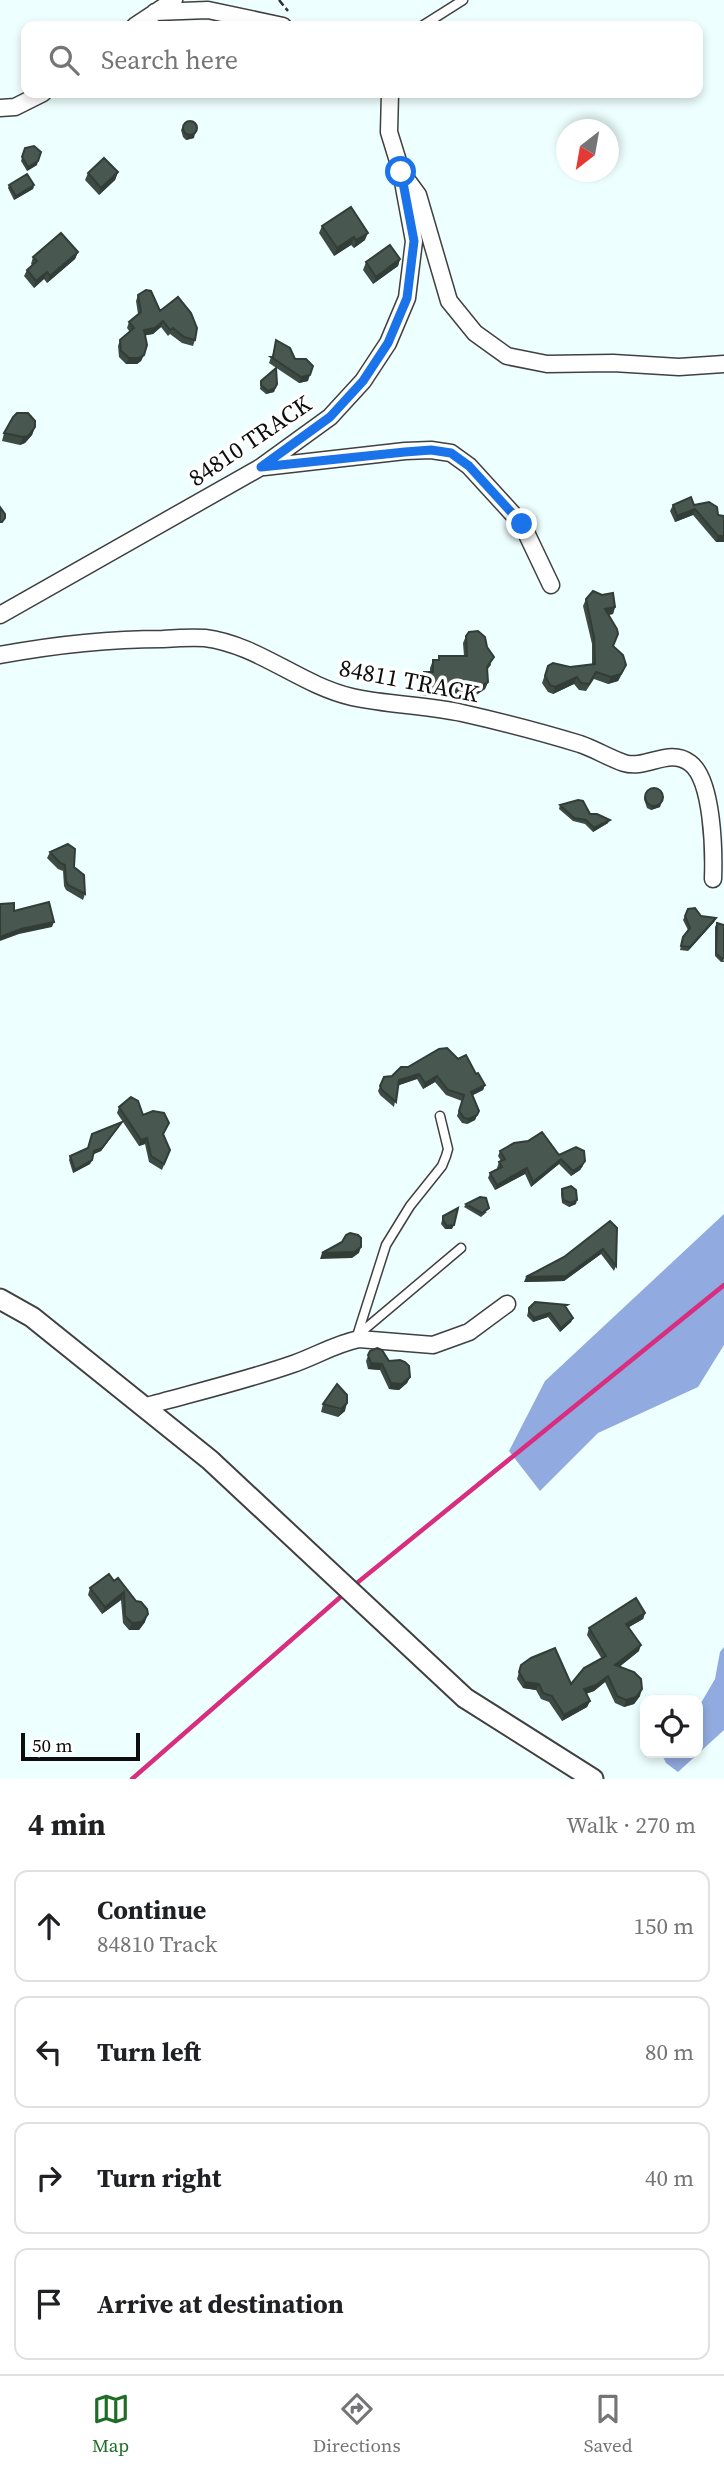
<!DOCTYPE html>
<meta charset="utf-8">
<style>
body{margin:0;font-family:"Source Serif 4",serif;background:#f6f6f6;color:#202124}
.controls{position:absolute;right:21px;bottom:21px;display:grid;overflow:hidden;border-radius:14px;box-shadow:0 4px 10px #0003}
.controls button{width:63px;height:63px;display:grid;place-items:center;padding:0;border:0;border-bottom:2px solid #e0e0e0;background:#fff;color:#202124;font:35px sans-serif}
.compass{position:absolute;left:556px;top:119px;width:63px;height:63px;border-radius:50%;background:#fff;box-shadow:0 4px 10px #0003;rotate:211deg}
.scale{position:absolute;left:21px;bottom:18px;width:119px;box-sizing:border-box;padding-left:7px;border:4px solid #0d0d0d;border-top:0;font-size:19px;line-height:24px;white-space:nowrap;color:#0d0d0d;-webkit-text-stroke:5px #fff;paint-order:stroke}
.stop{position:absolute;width:21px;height:21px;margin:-16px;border:5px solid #1a73e8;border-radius:50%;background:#fff}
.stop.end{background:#1a73e8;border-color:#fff;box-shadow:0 2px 7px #0008}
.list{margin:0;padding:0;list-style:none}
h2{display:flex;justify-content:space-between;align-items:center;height:91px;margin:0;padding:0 28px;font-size:30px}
h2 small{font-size:23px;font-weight:400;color:#757577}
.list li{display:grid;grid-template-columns:46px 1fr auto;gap:21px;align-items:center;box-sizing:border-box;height:112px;margin:0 14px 14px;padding:0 14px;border:2px solid #e0e0e0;border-radius:14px}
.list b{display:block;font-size:26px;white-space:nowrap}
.list p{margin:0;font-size:23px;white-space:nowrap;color:#757577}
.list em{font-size:23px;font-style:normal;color:#757577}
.icon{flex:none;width:38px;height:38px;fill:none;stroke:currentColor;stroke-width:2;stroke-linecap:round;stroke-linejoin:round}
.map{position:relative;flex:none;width:724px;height:1779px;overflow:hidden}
.search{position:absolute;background:#fff;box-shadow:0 4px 10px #0003;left:21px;right:21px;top:21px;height:77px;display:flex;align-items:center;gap:18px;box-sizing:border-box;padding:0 24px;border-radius:14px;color:#757577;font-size:26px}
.sheet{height:595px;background:#fff}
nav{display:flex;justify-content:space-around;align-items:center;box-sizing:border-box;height:98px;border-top:2px solid #e0e0e0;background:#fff;font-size:19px;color:#757577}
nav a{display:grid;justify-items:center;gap:4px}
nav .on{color:#1d6d25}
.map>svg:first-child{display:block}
.forest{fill:#91aadf}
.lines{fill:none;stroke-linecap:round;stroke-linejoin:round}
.stream{stroke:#d92d7f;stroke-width:4.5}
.service-casing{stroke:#404040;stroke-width:11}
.minor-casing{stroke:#404040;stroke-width:19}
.tertiary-casing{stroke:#404040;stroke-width:23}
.path{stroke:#2f2f2f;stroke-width:2.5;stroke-dasharray:7 3.5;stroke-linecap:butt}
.service{stroke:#fff;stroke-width:8}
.minor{stroke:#fff;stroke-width:16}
.tertiary{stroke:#fff;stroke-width:19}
.wall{fill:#3e4b45}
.shaded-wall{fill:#323d38}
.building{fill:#485750;stroke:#323d38;stroke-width:2}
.route{stroke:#1a73e8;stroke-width:9}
.labels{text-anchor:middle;stroke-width:7;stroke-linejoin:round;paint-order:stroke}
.street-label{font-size:24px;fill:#0d0d0d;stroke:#fff}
</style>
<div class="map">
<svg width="724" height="1779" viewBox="0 0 724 1779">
<rect width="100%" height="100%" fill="#edfffe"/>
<!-- forest -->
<path class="forest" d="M724,1214v131l-26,42 -100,46 -58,58 -31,-40 36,-70z
M724,1647v83l-46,42 -12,-9 -4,-8 2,-2h34v-45l17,-29 5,-27z"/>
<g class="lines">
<!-- stream -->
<path class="stream" d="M352,1587l372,-302
M132,1779l213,-186"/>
<defs>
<path id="service" d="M422,26l41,-26
M359,1334l102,-86
M357,1336l29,-91 24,-39 32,-40 4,-10 2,-7 -8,-33"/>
<path id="minor" d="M155,12l53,-2 75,16
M135,26l39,-26
M0,108l15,-1 28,-14
M404,176l14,19 31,106 26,32 32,23 40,8 66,-1 66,4 45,-3
M264,467l141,-16 26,-1 20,3 18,13 53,58 29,61
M0,615l261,-148 69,-50 33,-36 25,-38 19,-45 7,-57 -13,-70 -12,-39 1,-39
M0,655c54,-10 108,-16 163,-16 14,-1 29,-2 42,-1 54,7 95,47 147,59 36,8 74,8 110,16 40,9 79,19 118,31 15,5 29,14 44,19 22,7 45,-16 66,0 23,17 24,89 23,116
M143,1407c50,-14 101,-26 150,-43 23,-8 42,-20 66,-25l74,6 36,-13 38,-28"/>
<path id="tertiary" d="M0,1299l32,18 178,143 255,238 128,81"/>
</defs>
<!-- service casing -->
<use href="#service" class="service-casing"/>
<!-- minor casing -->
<use href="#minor" class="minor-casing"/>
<!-- tertiary casing -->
<use href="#tertiary" class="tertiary-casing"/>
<!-- path -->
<path class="path" d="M279,0l9,11"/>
<!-- service -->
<use href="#service" class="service"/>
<!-- minor -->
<use href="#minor" class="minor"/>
<!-- tertiary -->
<use href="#tertiary" class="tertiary"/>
</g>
<!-- wall -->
<path class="wall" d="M205,93h15l-2,3 -9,2 -4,-3z
M183,126l11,12 -8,2 -3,-3 -2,-7z
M25,148l12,17 -10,6 -6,-10z
M118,172l-3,8 -16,15 -14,-15 3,-7z
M9,185h25l-1,4 -19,11 -6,-12z
M322,226l43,14 -11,8 -3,-3 -17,11 -15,-23z
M78,252l-3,7 -28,24 -3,-4 -10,9 -10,-12 3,-6 5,-5 -1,-1 2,-7z
M400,259l-2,7 -25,18 -10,-14 3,-8z
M138,295l22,16 35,29 -2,6 -11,-3 -12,-9 -2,2 -7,-9 -8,7 -8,1 2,10 -6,16 -4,3h-11l-7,-7 -1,-11 2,-6 10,-8 -3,-4 2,-6 9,-8 -2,-13z
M276,340l19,19 13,22 -9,2 -30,-20 2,-6h1z
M261,381l16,3 -3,8 -8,2 -6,-5z
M35,427l-3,8 -7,8 -5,2 -18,-4 2,-8z
M673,505h21l24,10 6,27h-8l-23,-27 -18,7 -5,-11z
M586,599l29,8 -2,7 -5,1 5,31 13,19 -3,7 -5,9 -10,3 -14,-5 -8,12 -7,-1 -5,-6 -21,10 -5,-2 -6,-9 6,-17 22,1 22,-3v-20l-9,-38z
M466,636l21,11 4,18 -4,5 1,12 -3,7 -9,6 -17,-1 -1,3 -10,1 -26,-3v-16l2,-7h6v-4l3,-8h5l1,-4h25l-1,-13z
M647,791l14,12 -1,4 -9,3 -4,-2 -3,-9z
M560,805l30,9 18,9 -15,9 -8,-8 -12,-3 -14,-12z
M50,852l24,15 11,27 -2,6 -17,-10 -2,-4 -1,-15 -5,-2 -11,-11z
M688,909l13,7 15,2 -2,4 -26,29 -8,-1 3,-13 5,-7 -5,-10z
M717,923l7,39h-3l-6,-6v-29z
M458,1059l18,15 9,11 -2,5 -10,5 6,16 -4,9 -8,4 -5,-1 -5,-7 5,-15 -16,-6 -11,-13 -12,7 -6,-10 -19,6 -4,22 -14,-12 -2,-4 6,-14 8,-1 16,-9z
M119,1107l24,8 23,14 -3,7 7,14 -8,20 -13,-8 -4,-18 -6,2 -22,-33z
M122,1122l-2,3 -19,26 -8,3 -3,10 -17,9 -4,-13 1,-4 17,-8z
M500,1151l59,4 24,11 -3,4 -9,6 -12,-12 -28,23 -6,-13 -30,16 -7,-12 2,-5 8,-4 -1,-1 2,-6 2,-1 -3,-5z
M562,1189l14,15 -7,3 -7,-4 -1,-10z
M466,1204l21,8 -6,5 -17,-10z
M442,1220h1l9,9h-7l-4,-5z
M610,1221l6,45 -2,5 -13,-17 -37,27 -40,1 40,-25z
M529,1308h37l7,10 -2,4 -11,10 -12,-15 -15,5 -6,-6z
M370,1351l19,10 21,16 -3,6 -8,7 -10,-1 -9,-19 -12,-1 -2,-8z
M323,1404l22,7 -7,6 -17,-5z
M109,1574l36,48 -6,8h-10l-6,-7 -2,-23 -19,14 -14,-19 2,-7z
M645,1613l-2,6 -14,8 10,24 -20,16 21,29 -6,8 -10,3 -9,-4 -10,-21 -11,9 -8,3 4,7 -3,6 -25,14 -13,-19 -8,-3 -5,-9 -13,-2 -6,-9 4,-14 50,19 31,-25 -15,-24 2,-7z"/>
<!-- shaded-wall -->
<path class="shaded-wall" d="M220,93l-2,3 -9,2 1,-4z
M195,134l-1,4 -8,2 2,-4z
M38,161l-1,4 -10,6 1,-4z
M118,172l-3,8 -16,15 2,-7z
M34,185l-1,4 -19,11 2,-4z
M368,233l-3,7 -11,8 2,-8z
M354,237l-3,8 -17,11 3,-8z
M78,252l-3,7 -28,24 3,-7z
M400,259l-2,7 -25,18 3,-7z
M47,272l-3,7 -10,9 2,-7z
M163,321l-2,6 -8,7 -11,2 2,-6z
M144,355l-3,6 -4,3h-11l3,-6z
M310,375l-2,6 -9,2 2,-6z
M275,388l-1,4 -8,2 2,-3z
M35,427l-3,8 -7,8 -5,2 3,-8z
M695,509l-2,6 -18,7 2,-6z
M718,536h6v6h-8z
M615,607l-2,7 -11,2 3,-7z
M626,665l-8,16 -10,3 3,-7z
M577,677l-3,7 -21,10 2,-7z
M488,682l-3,7 -9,6 -17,-1 -1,3 -10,1 -26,-3 2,-7 36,-1z
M661,803l-1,4 -9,3 2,-4z
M610,820l-2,3 -15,9 1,-4z
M716,918l-2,4 -26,29 2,-4z
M54,922l-2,5 -33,7 -19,7v-4l21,-8z
M419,1074l-2,5 -20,7 2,-6z
M437,1076l-2,6 -12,7 2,-6z
M485,1085l-2,5 -14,7 2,-5z
M477,1115l-2,5 -8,4 2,-5z
M122,1122l-2,3 -19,26 -9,4 2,-4z
M147,1138l-2,6 -6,2 2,-6z
M561,1159l-2,5 -28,23 2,-5z
M92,1160l-2,4 -17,9 2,-3z
M585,1161l-5,9 -9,6 2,-5z
M527,1168l-2,6 -30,16 2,-5z
M577,1200l-1,4 -7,3 2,-4z
M454,1225l-2,4h-7l2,-3z
M361,1247l-2,6 -7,5 -32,1 2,-6z
M603,1249l-2,5 -37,27 -40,1 2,-5z
M550,1313l-2,4 -15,5 1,-4z
M573,1318l-2,4 -11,10 1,-4z
M371,1363l11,1 -2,6 -12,-1z
M410,1377l-3,6 -8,7 -10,-1 2,-6z
M347,1403l-2,8 -7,6 3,-8z
M124,1592l-3,8 -19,14 3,-7z
M645,1613l-2,6 -19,11 2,-6z
M148,1614l-3,8 -6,8h-10l3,-7z
M641,1645l-2,6 -26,21 2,-7z
M608,1676l-3,6 -11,9 -12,4 2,-6z
M525,1682l14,2 -3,6 -13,-2z
M642,1689l-2,7 -6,8 -10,3 2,-7z
M590,1701l-3,6 -25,14 2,-6z"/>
<!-- building -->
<path class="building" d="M183 128a7 7 0 1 1 14 0a7 7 0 1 1-14 0Z
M34,146l7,6 -3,9 -10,6 -6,-10 3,-9z
M104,158l14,14 -17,16 -13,-15z
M27,174l7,11 -18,11 -7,-11z
M351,207l17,26 -12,7 -2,-3 -17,11 -15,-22z
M61,233l17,19 -28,24 -3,-4 -11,9 -9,-11 10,-9 -4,-4z
M390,245l10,14 -24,18 -10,-15z
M146,290l5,1 9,20 18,-14 13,16 6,15 -2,12 -11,-3 -11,-9 -3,2 -7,-9 -8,7 -11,2 3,15 -3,10 -5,3h-10l-8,-7 -1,-11 14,-12 -5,-6 12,-10 -3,-17z
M276,340l14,8 5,11h11l7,7 -3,9 -9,2 -30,-20h2z
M276,368l1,16 -2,4 -7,3 -7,-6v-4z
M17,413h11l7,8v6l-7,9 -5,1 -19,-4 9,-16z
M691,497l3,8 15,-3 8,5 1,8 6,1v20h-6l-23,-27 -18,7 -4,-11z
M0,507l5,7v4l-3,4h-2z
M593,591l9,4 11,-2 2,14 -10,2 12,20 1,5 -5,12 10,9 3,10 -5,9 -10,3 -15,-5 -7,12 -8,-1 -4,-6 -22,10 -5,-2 -5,-9 3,-10 5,-3 17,4 25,-3 -1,-27 -8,-38z
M478,631l7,6 2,10 7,10 -7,10 1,15 -9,6 -19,-1v2l-9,2 -27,-3v-16h9v-12h6v-4h28l-1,-20 3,-4z
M645 797a9 9 0 1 1 18 0a9 9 0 1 1-18 0Z
M578,800l5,1 7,13h7l13,6 -16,8 -8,-8 -12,-2 -14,-13z
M68,844l7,5 -1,18 10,8 1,19 -17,-9 -2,-4 -1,-16 -5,-2 -10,-11z
M49,902l5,20 -33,7 -21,8v-33l14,-1v8z
M695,908l6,8 15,2 -26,29 -9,-1 2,-9 7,-9 -5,-12 3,-7z
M717,923l7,2v33l-2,1 -6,-6z
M447,1048l11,11 8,-4 10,19 2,-1 7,12 -14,7 8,19 -2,4 -8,4 -5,-1 -5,-7 5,-16 -16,-5 -11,-14 -12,7 -6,-9 -20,6 -3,22 -14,-12 -2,-4 4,-9 8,-1 9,-9h7l31,-18z
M131,1097l7,4 5,14 10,-4 11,2 5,10 -6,11 7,16 -6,14 -13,-8 -4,-18 -6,2 -22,-33z
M122,1122l-20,26 -8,3 -2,9 -17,10 -5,-14 18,-8 4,-14z
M542,1132l17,23 17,-8 8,4 1,10 -3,4 -9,6 -12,-12 -28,23 -6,-14 -30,17 -7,-12 12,-6 -3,-5 6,-3 -5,-8 14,-8 14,-2z
M571,1186l5,4 1,10 -6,3 -8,-3 -1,-11z
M480,1197l6,1 3,10 -7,5 -16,-9z
M458,1208l-4,17 -7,1 -4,-6v-4z
M610,1221l7,7 -1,38 -13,-17 -37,27 -40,1 38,-20z
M350,1233l8,2 3,3v9l-7,5 -32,1 20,-11 4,-7z
M535,1302l32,3 -2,1 8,12 -12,10 -11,-15 -16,5 -5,-6v-4z
M377,1348l5,2 7,11 11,-1 5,2 4,4 1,11 -8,7 -11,-1 -9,-19 -11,-1 -3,-8 2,-4z
M337,1384l10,11v8l-6,6 -18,-5z
M109,1574l5,7 4,-3 18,23 5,1 6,7 1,5 -6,8 -10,1 -7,-7 -1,-24 -19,15 -15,-19z
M636,1598l9,15 -19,11 15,21 -26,20 19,7 7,7 1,10 -6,8 -10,3 -9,-4 -9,-20 -12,9 -12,4 6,12 -26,14 -12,-19 -9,-3 -4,-9 -14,-2 -6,-10 2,-7 10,-7 24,-10 16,36 13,-16 22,-12 -17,-28z"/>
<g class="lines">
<!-- route -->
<path class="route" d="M401,172l13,69 -7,57 -19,45 -25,38 -33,36 -69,50 144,-15 26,-2 20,3 18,13 53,58"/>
</g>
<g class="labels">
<!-- street labels -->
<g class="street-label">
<text transform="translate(250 441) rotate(-34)" y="8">84810 TRACK</text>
<text transform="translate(409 681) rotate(11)" y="8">84811 TRACK</text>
</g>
</g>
</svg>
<div class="controls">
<button><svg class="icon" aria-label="locate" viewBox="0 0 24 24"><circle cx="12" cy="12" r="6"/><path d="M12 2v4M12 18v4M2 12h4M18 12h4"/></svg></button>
</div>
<svg class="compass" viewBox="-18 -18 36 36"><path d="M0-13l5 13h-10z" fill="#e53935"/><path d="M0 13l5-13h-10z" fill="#757577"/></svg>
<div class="scale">50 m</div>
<div class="stop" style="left:401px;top:172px"></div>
<div class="stop end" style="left:522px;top:524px"></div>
<div class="search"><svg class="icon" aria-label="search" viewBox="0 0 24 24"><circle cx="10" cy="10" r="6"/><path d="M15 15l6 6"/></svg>Search here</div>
</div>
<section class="sheet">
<h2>4 min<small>Walk · 270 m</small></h2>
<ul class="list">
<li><svg class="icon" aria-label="ahead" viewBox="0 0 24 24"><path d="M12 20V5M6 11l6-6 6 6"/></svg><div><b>Continue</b><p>84810 Track</p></div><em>150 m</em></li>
<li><svg class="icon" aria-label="left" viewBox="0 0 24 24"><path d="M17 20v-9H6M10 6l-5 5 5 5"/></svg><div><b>Turn left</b></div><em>80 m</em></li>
<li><svg class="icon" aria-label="right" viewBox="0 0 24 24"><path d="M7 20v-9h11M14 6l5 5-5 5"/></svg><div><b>Turn right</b></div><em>40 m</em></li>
<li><svg class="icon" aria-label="arrive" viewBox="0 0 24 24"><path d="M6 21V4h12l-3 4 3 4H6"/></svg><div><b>Arrive at destination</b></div></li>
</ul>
</section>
<nav>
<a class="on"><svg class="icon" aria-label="map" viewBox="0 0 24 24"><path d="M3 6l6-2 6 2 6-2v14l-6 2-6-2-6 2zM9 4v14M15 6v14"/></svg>Map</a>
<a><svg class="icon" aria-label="directions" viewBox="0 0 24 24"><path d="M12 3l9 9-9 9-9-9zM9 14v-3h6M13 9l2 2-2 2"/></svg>Directions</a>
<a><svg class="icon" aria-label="saved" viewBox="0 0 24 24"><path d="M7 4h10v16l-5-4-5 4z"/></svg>Saved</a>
</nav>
